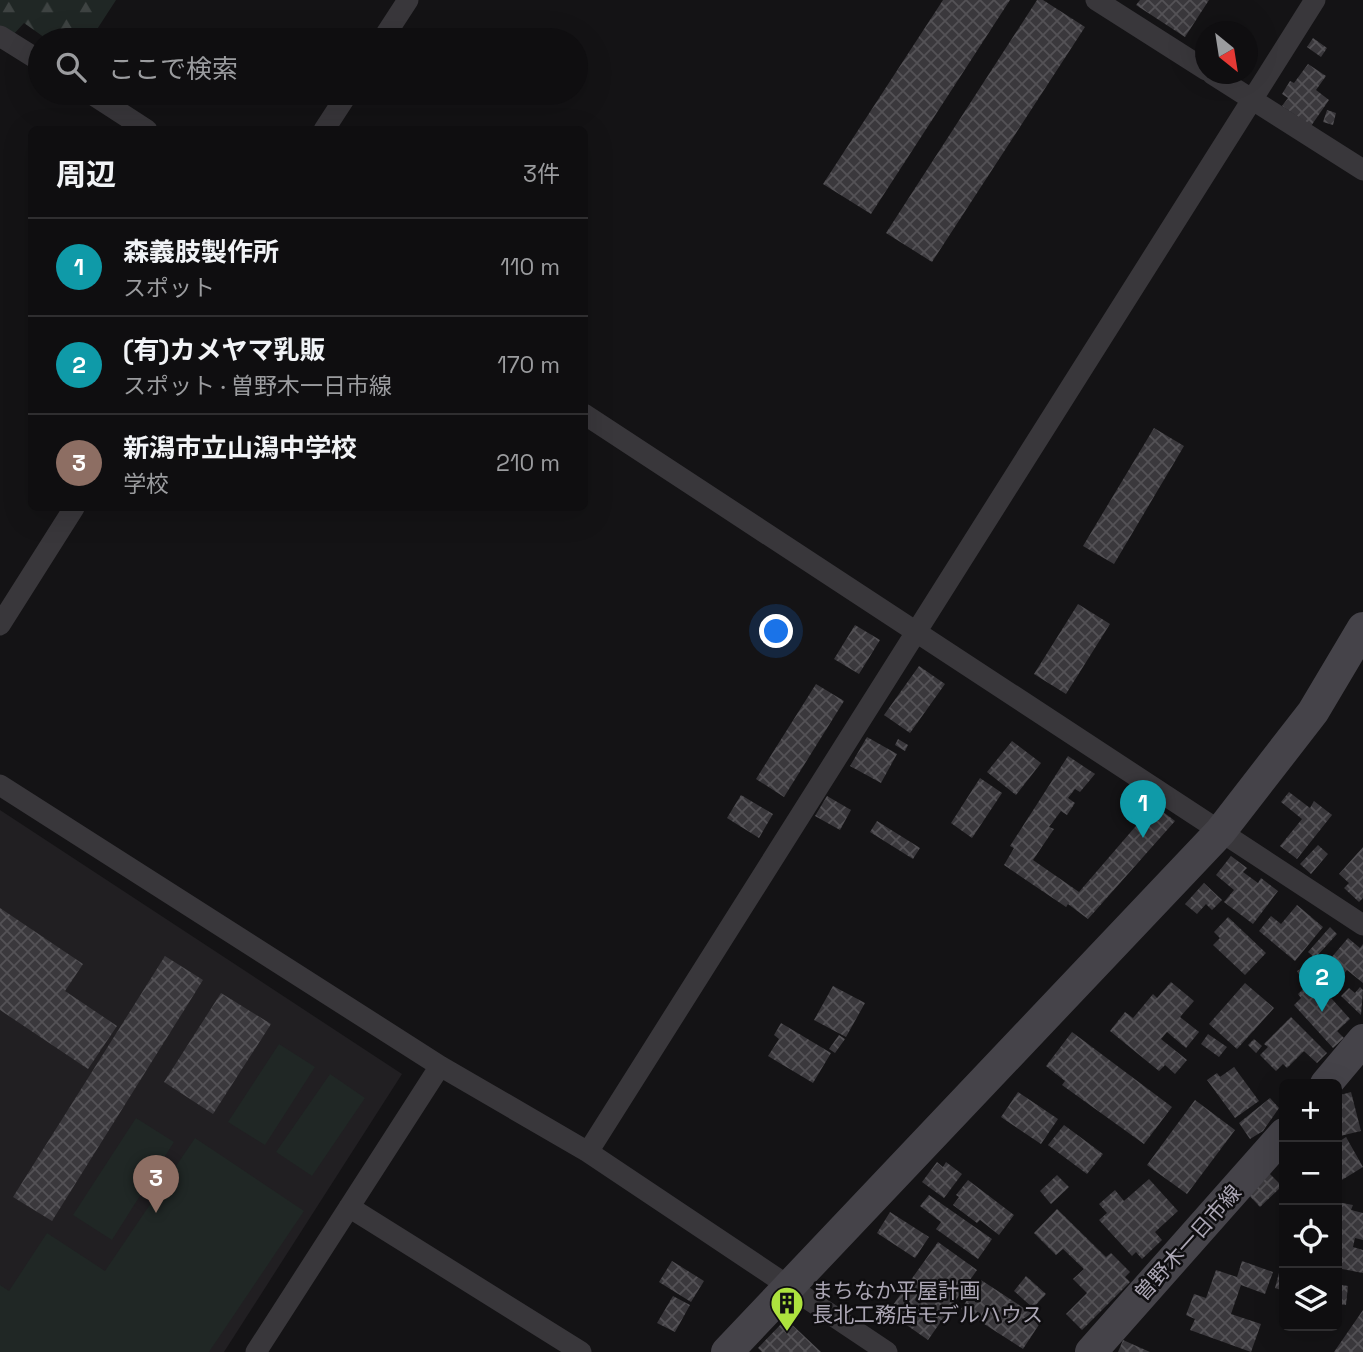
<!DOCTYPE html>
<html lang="ja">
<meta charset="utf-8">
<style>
body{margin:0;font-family:"Space Grotesk","Noto Sans JP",sans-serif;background:#1d1c1e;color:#f1f3f6}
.controls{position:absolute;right:21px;bottom:21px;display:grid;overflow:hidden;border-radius:10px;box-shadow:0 7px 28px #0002}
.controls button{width:63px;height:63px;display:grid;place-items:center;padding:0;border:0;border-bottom:2px solid #2f2e30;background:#0f0e10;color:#f1f3f6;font:35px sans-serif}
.compass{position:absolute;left:1195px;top:21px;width:63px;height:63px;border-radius:50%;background:#0f0e10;box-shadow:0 7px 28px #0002;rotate:150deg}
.you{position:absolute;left:777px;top:632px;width:24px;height:24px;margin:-18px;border:5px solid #fff;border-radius:50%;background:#1a73e8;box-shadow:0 0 0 10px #1a73e833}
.badge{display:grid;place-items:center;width:46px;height:46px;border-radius:50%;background:#ade23e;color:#fff;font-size:23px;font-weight:700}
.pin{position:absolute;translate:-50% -58px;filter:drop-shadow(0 2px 4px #0008)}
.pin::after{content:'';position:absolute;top:37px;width:24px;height:21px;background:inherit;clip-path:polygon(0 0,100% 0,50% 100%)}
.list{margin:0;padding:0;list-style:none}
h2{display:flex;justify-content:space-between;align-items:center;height:91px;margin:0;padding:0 28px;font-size:30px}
h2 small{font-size:23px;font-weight:400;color:#9b9c9f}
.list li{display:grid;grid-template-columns:46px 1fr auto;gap:21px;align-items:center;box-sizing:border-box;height:98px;padding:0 28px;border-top:2px solid #2f2e30}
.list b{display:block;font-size:26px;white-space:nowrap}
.list p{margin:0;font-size:23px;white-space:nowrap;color:#9b9c9f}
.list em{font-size:23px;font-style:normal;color:#9b9c9f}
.icon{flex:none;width:38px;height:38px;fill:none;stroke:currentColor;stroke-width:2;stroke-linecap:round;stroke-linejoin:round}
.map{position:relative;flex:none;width:1363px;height:1352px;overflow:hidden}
.search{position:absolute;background:#0f0e10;box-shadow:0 7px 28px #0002;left:28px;top:28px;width:560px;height:77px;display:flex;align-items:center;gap:18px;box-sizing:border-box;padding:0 24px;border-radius:38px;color:#9b9c9f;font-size:26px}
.panel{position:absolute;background:#0f0e10;box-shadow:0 7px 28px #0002;left:28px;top:126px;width:560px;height:385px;border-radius:10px}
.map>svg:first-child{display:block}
.built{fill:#211f22}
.forest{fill:url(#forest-firs)}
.garden{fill:#202725}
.building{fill:url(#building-cross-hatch)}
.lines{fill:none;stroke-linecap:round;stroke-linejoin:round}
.street{stroke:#39373b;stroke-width:21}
.secondary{stroke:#454349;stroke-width:32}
.labels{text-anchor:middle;stroke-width:5;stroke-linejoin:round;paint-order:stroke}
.street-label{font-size:21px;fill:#aba6b4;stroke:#0f0e10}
.poi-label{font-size:21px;fill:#aba6b4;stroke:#0f0e10;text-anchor:start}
</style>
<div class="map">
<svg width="1363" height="1352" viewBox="0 0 1363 1352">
<defs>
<pattern id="forest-firs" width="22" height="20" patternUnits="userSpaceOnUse" patternTransform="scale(1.75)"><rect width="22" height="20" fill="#202725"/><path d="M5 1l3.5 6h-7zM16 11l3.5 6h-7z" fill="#3e4342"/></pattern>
<pattern id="building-cross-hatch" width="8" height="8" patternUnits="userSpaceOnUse" patternTransform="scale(1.75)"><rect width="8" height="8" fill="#3a383c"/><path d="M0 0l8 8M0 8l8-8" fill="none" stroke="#545256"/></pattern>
</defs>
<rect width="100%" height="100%" fill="#141315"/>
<!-- built -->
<path class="built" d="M0,810l402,264 -178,278h-224z"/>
<!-- forest -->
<path class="forest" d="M0,0h116l-26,40h-42l-24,-17 -24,26z"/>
<!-- garden -->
<path class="garden" d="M279,1044l36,23 -50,78 -37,-23z
M330,1074l35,24 -53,78 -36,-24z
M136,1118l38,24 -62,98 -39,-25z
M195,1138l109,73 -95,141h-209v-67l9,6 38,-58 58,38z"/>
<!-- building -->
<path class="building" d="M943,0h67l-139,214 -48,-30z
M1037,0h6l42,27 -153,235 -46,-29z
M1140,0h69l-24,37 -49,-32z
M1313,38l14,10 -6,9 -14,-10z
M1308,64l18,12 -10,14 13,10 -18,26 -29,-20 6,-8 -6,-4 8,-13 4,2z
M1327,110l9,3 -3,12 -10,-3z
M1154,428l30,18 -70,118 -31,-18z
M1078,604l32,20 -44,70 -32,-20z
M855,625l25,15 -21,34 -25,-15z
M919,666l26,18 -35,49 -26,-18z
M816,684l28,17 -60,96 -28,-18z
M867,737l30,17 -16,29 -31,-17z
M898,739l10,6 -3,6 -10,-6z
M1012,741l29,22 -25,32 -29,-23z
M1068,756l27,18 -15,18 -5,-3 -7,9 7,5 -8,12 -6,-4 -12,16 5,2 -21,31 46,32 75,-87 21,16 -87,98 -20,-15 -2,3 -62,-42 10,-17 -4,-2z
M980,778l22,15 -30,45 -21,-15z
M1289,792l21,16 4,-7 18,14 -35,44 -17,-13 22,-27 -21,-17z
M741,795l32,19 -14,24 -32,-20z
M827,796l24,14 -11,20 -25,-14z
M877,821l43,27 -7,11 -43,-27z
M1318,845l10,9 -17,20 -11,-10z
M1363,847v51l-4,4 -15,-14 5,-5 -10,-9z
M1231,856l16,12 -4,4 15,11 3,-5 17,13 -25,33 -29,-22 10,-12 -18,-15z
M1204,883l18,17 -10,10 -6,-6 -9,10 -12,-10z
M1297,905l26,22 -28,34 -36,-30 12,-15 10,8z
M0,908l83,56 -18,27 52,35 -29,43 -88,-59z
M1228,917l38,36 -21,22 -32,-30 7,-7 -6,-6z
M1330,927l7,7 -22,24 -7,-6z
M1348,938l12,10 3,-4v39l-16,-13 -13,15 -15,-13z
M165,956l38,24 -151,241 -39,-24z
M1309,964l5,9 -12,7 -5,-9z
M1314,979l36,40 -13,12 7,7 -11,10 -39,-43 7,-7 -3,-4z
M1171,982l23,19 -14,16 19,15 -13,16 -19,-16 -6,7 26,21 -12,14 -10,-9 -6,6 -49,-40 15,-19 8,6 20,-24 4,4z
M1245,983l29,25 -37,41 -28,-25z
M833,986l32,17 -19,34 -32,-17z
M1360,987l3,3 -2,25 -20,-19 8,-8 6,5z
M221,993l50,31 -58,90 -49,-32z
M1291,1017l36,36 -10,10 -13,-12 -17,17 -4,-4 -7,7 -16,-16 8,-8 -4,-3z
M781,1023l50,30 -18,30 -45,-27 11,-17 -5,-4z
M1072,1032l100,75 -28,37 -82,-59 3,-4 -19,-15z
M1208,1034l19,13 -8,10 -18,-13z
M839,1035l6,4 -10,14 -6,-4z
M1254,1039l8,7 -6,7 -8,-8z
M1234,1067l25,34 -24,17 -28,-38 10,-7 3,4z
M1018,1092l40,27 -17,25 -40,-27z
M1351,1092l10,39 -21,5 -3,-13v-27z
M1270,1098l9,10 -16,23 -13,8 -11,-16z
M1195,1100l40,30 -48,64 -40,-29z
M1064,1125l39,29 -16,20 -39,-29z
M1346,1137l17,30 -26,16v-40z
M937,1162l6,5 3,-5 16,12 -18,24 -22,-16z
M1266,1170l16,16 -22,21 -15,-16z
M1057,1175l12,12 -18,17 -11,-13z
M1149,1179l29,32 -23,21 7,8 -20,19 -6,-7 -4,4 -33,-36 8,-7 -8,-9 16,-14 9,11z
M968,1180l46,35 -15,20 -19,-15 -3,3 -24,-18 6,-8 -3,-2z
M929,1195l63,44 -14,20 -42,-30 5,-7 -21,-16z
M1337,1202l16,3 -2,5 12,3v27l-8,-2 -2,9 10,3v23l-26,-5z
M1057,1209l49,48 5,-4 19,19 -5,5 5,5 -48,48 -16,-16 21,-21 -14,-14 11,-10 -21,-20 -7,6 -22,-22z
M890,1212l39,25 -14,21 -38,-25z
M938,1242l39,28 -49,70 -40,-28z
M672,1261l32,20 -13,21 -32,-20z
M1242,1261l31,11 -8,22 -24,-9 -10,29 30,10 -10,28 -61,-22 5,-11 -9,-4 8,-21 12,4 10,-28 21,7z
M1280,1269l4,1v21l-9,-3z
M1026,1276l20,18 -13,14 -19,-17z
M981,1280l61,40 -19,29 -62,-40z
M1337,1284l11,2 -2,19 -9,-1z
M673,1296l17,9 -15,27 -18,-9z
M1363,1310v42h-29z
M786,1319l35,33h-59l-4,-4z
M1123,1340l27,12h-32z"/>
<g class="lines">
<!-- street -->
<path class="street" d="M1096,0l110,70
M0,36l40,25
M382,40l26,-40
M1212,74l151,96
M90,93l57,37
M324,130l24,-37
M584,414l779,511
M0,625l74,-117
M0,785l440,281 148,86 299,200
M588,1152l727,-1152
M349,1207l232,145
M256,1352l184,-286"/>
<!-- secondary -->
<path class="secondary" d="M1326,1084l37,-44
M727,1352l493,-520 93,-120 50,-84
M1091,1352l193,-218"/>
</g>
<!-- icons -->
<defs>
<symbol id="building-pin" viewBox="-11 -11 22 30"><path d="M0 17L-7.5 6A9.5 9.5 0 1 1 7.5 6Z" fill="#ade23e" stroke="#0f0e10"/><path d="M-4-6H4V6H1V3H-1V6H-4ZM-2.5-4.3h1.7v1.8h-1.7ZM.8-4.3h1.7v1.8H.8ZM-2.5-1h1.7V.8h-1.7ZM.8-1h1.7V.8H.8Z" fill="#111"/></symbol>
</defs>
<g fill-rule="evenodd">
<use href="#building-pin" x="768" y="1284" width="38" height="52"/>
</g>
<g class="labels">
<!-- street labels -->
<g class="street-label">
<text transform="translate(1188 1243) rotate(-48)" y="7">曽野木一日市線</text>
</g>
<!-- poi labels -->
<g class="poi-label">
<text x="812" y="1298">まちなか平屋計画<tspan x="812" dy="24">長北工務店モデルハウス</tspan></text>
</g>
</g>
</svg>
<div class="controls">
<button>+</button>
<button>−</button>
<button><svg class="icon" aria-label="locate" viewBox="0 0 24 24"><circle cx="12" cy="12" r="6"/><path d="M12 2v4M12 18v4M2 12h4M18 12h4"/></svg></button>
<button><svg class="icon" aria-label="layers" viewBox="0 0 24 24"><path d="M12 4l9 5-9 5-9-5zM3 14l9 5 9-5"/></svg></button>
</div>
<svg class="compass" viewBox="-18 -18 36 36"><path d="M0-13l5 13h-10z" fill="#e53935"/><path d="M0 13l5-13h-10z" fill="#9b9c9f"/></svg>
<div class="you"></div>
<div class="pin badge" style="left:1143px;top:838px;background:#0f9aa8">1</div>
<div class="pin badge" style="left:1322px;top:1012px;background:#0f9aa8">2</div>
<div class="pin badge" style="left:156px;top:1213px;background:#8d6e63">3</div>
<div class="search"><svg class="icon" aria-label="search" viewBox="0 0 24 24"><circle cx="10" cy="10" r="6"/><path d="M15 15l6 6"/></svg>ここで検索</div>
<section class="panel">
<h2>周辺<small>3件</small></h2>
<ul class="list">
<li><span class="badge" style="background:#0f9aa8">1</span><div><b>森義肢製作所</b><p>スポット</p></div><em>110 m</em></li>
<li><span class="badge" style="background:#0f9aa8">2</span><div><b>(有)カメヤマ乳販</b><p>スポット · 曽野木一日市線</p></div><em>170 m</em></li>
<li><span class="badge" style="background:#8d6e63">3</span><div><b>新潟市立山潟中学校</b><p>学校</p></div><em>210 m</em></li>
</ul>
</section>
</div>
